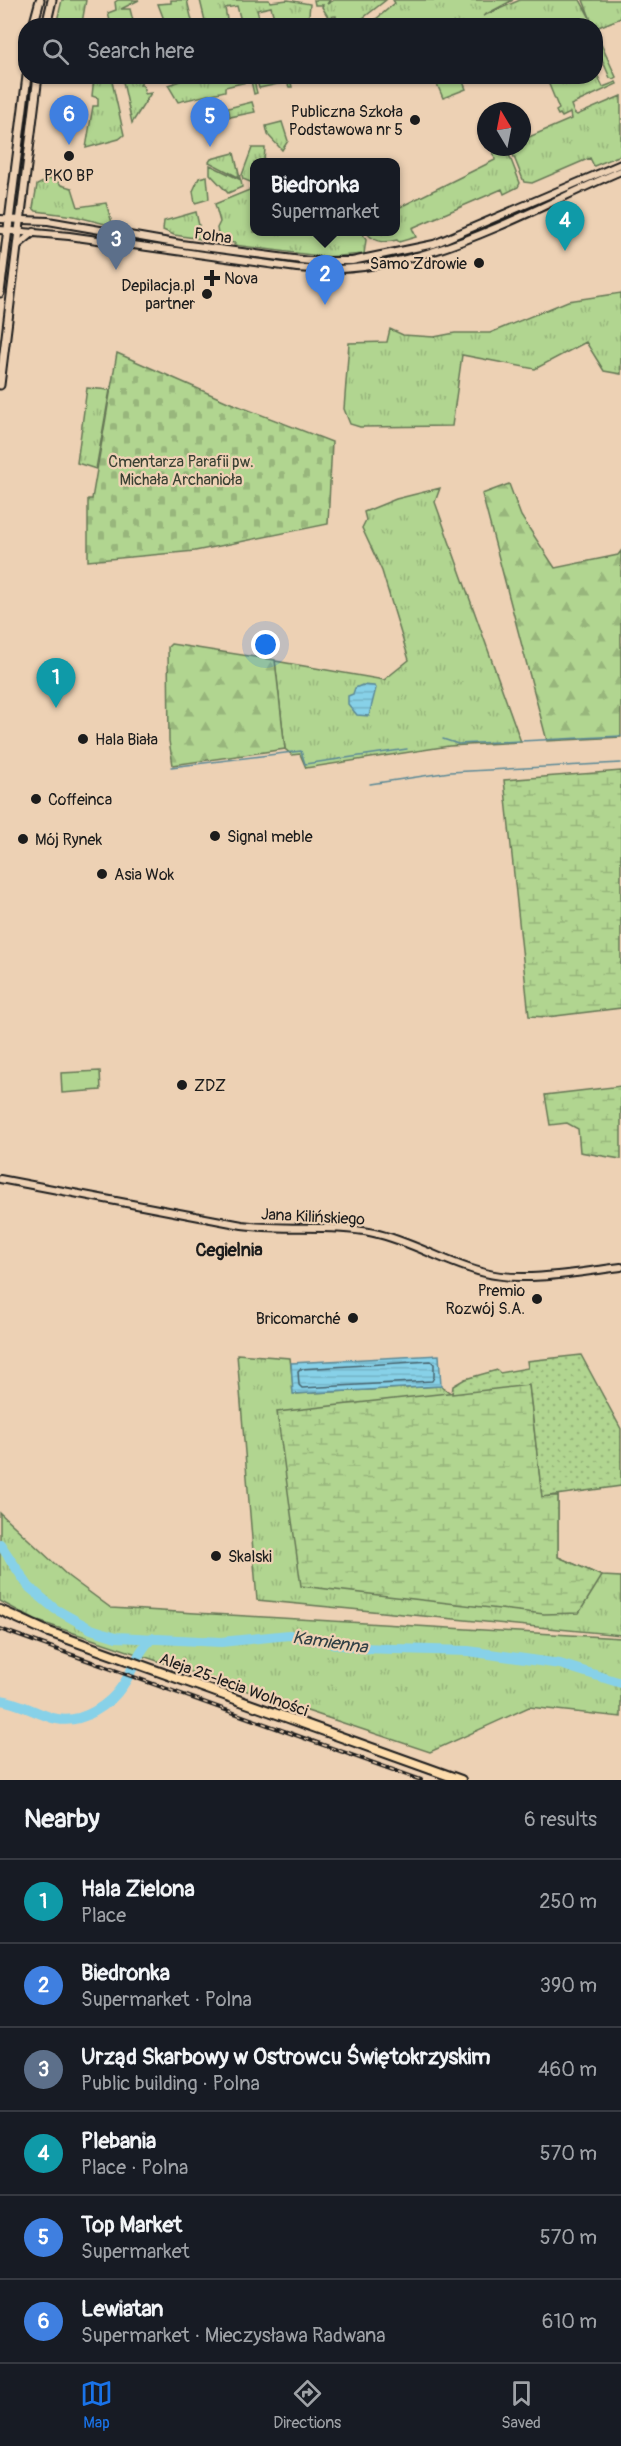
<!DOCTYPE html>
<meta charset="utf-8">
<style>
body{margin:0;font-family:Pangolin,sans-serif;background:#242831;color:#f1f3f6}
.compass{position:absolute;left:477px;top:102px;width:54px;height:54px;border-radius:50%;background:#171b24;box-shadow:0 2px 4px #0004;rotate:350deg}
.you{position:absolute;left:266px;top:645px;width:21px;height:21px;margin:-15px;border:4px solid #fff;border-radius:50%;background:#1a73e8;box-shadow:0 0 0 9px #1a73e833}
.badge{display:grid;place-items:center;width:39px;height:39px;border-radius:50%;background:#1a73e8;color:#fff;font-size:20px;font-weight:700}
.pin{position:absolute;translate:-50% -50px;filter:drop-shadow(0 2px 3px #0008)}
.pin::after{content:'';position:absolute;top:32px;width:21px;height:18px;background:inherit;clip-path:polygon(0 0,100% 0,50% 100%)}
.popup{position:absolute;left:250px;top:158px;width:150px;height:78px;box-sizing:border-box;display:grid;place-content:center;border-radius:12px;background:#171b24;filter:drop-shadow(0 2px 4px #0005);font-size:20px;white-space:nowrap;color:#9ea1a6}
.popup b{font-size:22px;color:#f1f3f6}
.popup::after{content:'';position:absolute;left:50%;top:100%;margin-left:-12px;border:12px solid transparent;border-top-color:#171b24}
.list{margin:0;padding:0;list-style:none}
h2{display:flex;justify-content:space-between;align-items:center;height:78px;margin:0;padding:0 24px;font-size:26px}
h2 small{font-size:20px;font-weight:400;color:#9ea1a6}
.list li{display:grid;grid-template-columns:39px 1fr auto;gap:18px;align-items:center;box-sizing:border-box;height:84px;padding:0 24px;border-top:2px solid #363941}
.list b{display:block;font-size:22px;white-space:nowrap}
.list p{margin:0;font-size:20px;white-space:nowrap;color:#9ea1a6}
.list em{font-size:20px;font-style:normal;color:#9ea1a6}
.icon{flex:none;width:33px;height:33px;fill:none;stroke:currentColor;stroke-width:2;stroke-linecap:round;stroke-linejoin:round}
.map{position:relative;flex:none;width:621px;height:1780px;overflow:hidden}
.search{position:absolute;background:#171b24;box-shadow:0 2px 4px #0004;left:18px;right:18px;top:18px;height:66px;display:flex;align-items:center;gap:15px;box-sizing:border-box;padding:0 21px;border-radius:24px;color:#9ea1a6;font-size:22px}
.sheet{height:582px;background:#171b24}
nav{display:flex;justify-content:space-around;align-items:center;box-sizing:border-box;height:84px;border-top:2px solid #363941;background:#171b24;font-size:16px;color:#9ea1a6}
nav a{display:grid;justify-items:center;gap:3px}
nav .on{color:#1a73e8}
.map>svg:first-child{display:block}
.grass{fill:url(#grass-tufts);stroke:#667856;stroke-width:1.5}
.forest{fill:url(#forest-firs);stroke:#667856;stroke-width:1.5}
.wetland{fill:url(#wetland-marsh);stroke:#667856;stroke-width:1.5}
.cemetery{fill:url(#cemetery-stones);stroke:#667856;stroke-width:1.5}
.garden{fill:url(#garden-dots);stroke:#667856;stroke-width:1.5}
.pitch{fill:#b1d590;stroke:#667856;stroke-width:1.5}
.water{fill:url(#water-rules);stroke:#5c8996;stroke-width:1.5}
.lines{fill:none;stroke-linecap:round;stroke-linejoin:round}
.shore{stroke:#47646e;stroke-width:1.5}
.stream{stroke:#5c8996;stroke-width:1.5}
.river{stroke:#87d1e8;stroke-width:10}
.tertiary-casing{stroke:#1c1c1c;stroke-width:10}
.secondary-casing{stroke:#1c1c1c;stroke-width:11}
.primary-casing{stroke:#1c1c1c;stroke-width:12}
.tertiary{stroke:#edd1b4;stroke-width:6}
.secondary{stroke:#edd1b4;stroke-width:7}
.primary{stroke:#fddcac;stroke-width:8}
.rail-casing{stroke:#1c1c1c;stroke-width:4}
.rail{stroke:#edd1b4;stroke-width:1.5;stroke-dasharray:4.5;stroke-linecap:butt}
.poi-dot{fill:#1c1c1c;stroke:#edd1b4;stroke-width:2}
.labels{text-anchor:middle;stroke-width:4.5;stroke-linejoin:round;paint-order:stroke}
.poi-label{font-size:16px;fill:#1c1c1c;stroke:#edd1b4;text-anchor:start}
.street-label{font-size:16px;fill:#1c1c1c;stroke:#edd1b4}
.park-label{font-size:16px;fill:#3a4133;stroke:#edd1b4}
.neighbourhood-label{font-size:18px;font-weight:bold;fill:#1c1c1c;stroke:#edd1b4}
.water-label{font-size:18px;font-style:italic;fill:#314045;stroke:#edd1b4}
</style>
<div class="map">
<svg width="621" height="1780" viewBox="0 0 621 1780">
<defs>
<pattern id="grass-tufts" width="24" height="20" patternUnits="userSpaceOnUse" patternTransform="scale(1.5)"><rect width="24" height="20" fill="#b1d590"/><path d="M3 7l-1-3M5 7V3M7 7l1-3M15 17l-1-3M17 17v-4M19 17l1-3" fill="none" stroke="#98b67c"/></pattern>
<pattern id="forest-firs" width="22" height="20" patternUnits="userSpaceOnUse" patternTransform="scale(1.5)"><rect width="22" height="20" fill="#b1d590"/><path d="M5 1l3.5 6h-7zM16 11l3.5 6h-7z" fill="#98b67c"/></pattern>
<pattern id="wetland-marsh" width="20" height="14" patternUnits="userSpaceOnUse" patternTransform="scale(1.5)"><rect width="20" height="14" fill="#b1d590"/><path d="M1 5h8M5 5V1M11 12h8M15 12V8" fill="none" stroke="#98b67c"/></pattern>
<pattern id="cemetery-stones" width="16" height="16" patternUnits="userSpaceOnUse" patternTransform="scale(1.5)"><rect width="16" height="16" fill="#b1d590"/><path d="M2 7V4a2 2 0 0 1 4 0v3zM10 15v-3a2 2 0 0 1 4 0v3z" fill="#98b67c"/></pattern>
<pattern id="garden-dots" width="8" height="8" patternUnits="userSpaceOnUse" patternTransform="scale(1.5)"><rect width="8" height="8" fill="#b1d590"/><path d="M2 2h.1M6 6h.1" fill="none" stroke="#98b67c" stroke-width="1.8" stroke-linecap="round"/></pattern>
<pattern id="water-rules" width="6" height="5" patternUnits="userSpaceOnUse" patternTransform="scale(1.5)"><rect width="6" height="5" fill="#87d1e8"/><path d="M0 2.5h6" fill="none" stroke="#74b3c6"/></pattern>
</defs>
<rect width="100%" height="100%" fill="#edd1b4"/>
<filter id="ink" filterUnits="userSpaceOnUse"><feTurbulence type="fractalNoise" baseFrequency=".0167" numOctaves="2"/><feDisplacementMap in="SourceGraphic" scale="12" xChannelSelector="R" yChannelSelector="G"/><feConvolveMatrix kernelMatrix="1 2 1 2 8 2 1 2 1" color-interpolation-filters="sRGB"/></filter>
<g filter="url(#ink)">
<!-- grass -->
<path class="grass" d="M62,0h24l-4,23 -6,2h-20z
M118,0h21l-18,9h9l4,16h-23l-3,-12 8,-3 -1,-8z
M171,0h16l6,25h-27l-8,-21 13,-1z
M200,0h69l1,2 18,-2 22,4 -2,21h-32l-5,-18 -14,3 4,15h-19l-5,-19 -12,2 3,17h-22z
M314,0h16l-3,4 7,-4h52l-32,25 -13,1v-5l-5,-2v-3l-8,1 -6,-10 1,-2h-8z
M393,0h120l-30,16 37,-16h60l11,20 -8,-20h38v18l-25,10 -2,-3h-225l26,-22z
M596,33l20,44 -3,2 -3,-1 -14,-33z
M596,72l7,15 13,-5 1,2 -46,21 3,8 3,2 44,-19v59l-27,11 -4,-8 -58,25 -8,-1 -14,-35h12v-7l49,-21 -1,-6 -8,4 -2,-3 -2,1 -2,-4 3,-2 -13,-32 50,-1z
M94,77h17l13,58 -5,4 -33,9 7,-42h5v-8l-6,-2z
M122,77h24l1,3h-5l-2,5h3l2,9 6,-1 -19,30z
M231,77l6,2 16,-2 4,16 -3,1 -3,-13 -26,6v4l-47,11 -10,-17 12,-4v-4z
M256,77h17l1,2 -10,-1 9,3 17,-3 2,9h-3l-2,-5 -28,6z
M252,102l3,10 -25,5 -2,-9z
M282,122l6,19 -6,9 -14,-15 -2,-9z
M497,147h9l14,36 -2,4 -14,7 -2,-5 -90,39 4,9 -17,5 -2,-2c-13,3 -22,3 -30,-7l28,-1 1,-23 99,-49 -2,-11z
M252,148h13l-1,14h-10v17l-4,3 -7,-3 -1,-4z
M234,153l6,25 -31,-16 2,-3z
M210,165l31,15 1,7 -14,6 -18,-19z
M207,176l2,23 -14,4 -2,-12 6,-13z
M54,177l7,8 11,3 6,19 28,-4 7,23 -39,-10 -38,-5 -3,-3 4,-23z
M254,188v44h108l4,8 -2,14 -37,3 -93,-12 1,-2 -16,-2 -2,-13 3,-6 -5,-18z
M196,212l6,27 -28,-4 -11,-5 1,-9z
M621,293v81l-17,-3 -18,-29 -51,27 -73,-14 -10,71 -92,1 -10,-3 -6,-15 5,-66 38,-1 3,-13 13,6 31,2 21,-4h35l78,-32z
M87,388l23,2 -14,79 -19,-6z
M440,488l-5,14 86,240 -72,4 -143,22 -6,-14 -8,1 -7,-6 -10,-88 109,19 25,-20 -27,-89 -20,-43 4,-8 -2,-8 32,-13z
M237,1354l53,4 4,36 147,-8 11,8 77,-10 13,112h16v61l44,19 19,1v58l-364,-35z
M0,1513l69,64 42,31 510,30v79l-92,-10 -99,45 -395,-132 -35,-19z"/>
<!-- forest -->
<path class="forest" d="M509,484l12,32 34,52 63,-13 3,-4v186l-74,4 -65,-247z
M171,644l104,16 10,89 -112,16 -4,-24 -1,-94z"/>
<!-- wetland -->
<path class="wetland" d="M621,771v237l-74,9 -18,-1 -25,-236z
M621,1086v73l-41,-7 -2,-23 -11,-6 -17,2 -5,-30z
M529,1384l13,112h16v61l44,19 -23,37 -35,1 -243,-28 -24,-174z"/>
<!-- cemetery -->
<path class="cemetery" d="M117,353l111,49 104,40 -4,82 -133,27 -107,10v-62h4z"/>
<!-- garden -->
<path class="garden" d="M581,1355l40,74v57l-79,11 -13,-112 -77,9 1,-8 12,-7 32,-9 3,3 28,-5 -1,-7z"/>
<!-- pitch -->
<path class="pitch" d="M434,77h27l5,12 -23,9z
M100,1071l1,19 -39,3 -1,-20z"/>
<!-- water -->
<path class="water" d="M362,685l12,1 2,2 -7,28 -12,-1 -9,-11v-8l5,-2 2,-6z
M439,1355l2,31 -148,8 -2,-31z"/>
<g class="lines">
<!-- shore -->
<path class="shore" d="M431,1361l3,3v13l-2,4 -130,7 -3,-3 -1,-14 2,-2z"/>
<!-- stream -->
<path class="stream" d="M443,739l15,5 163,-8
M171,767l130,-16 4,13 102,-15
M370,784l80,-12 171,-9"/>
<!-- river -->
<path class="river" d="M0,1544l29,43 26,22 36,20 25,8 105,5 68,-7 70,13 109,3 92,13 61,19
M0,1700c20,2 38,15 57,19 25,5 53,-14 66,-34 11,-16 14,-33 29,-47"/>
<defs>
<path id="tertiary" d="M0,219l48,2 133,23 128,17h43l82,-17 187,-80
M0,230l69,6 228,32c117,12 221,-53 324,-97
M17,246l17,-14
M0,1179l242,46c43,6 90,-1 132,8 38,8 73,31 111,40 38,10 96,-1 136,-6"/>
<path id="secondary" d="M33,26l7,-26
M46,26l6,-26
M0,293l27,-217
M0,385l38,-309"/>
<path id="primary" d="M0,1610l46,21 415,149"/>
</defs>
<!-- tertiary casing -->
<use href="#tertiary" class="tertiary-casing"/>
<!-- secondary casing -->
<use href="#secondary" class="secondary-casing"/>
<!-- primary casing -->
<use href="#primary" class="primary-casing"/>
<!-- tertiary -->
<use href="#tertiary" class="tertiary"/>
<!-- secondary -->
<use href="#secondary" class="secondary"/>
<!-- primary -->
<use href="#primary" class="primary"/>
<defs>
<path id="rail" d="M0,1629l421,151"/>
</defs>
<!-- rail casing -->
<use href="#rail" class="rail-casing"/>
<!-- rail -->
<use href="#rail" class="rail"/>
</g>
</g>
<!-- markers -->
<g class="poi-dot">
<circle cx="415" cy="120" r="6"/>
<circle cx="69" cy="156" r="6"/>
<circle cx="479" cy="263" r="6"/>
<path d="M209 269h6v6h6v6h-6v6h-6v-6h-6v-6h6z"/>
<circle cx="207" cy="294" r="6"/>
<circle cx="83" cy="739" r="6"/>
<circle cx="36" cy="799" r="6"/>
<circle cx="215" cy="836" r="6"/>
<circle cx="23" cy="839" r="6"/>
<circle cx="102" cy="874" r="6"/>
<circle cx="182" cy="1085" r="6"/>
<circle cx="537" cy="1299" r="6"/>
<circle cx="353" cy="1318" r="6"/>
<circle cx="216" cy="1556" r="6"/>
</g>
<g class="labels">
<!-- poi labels -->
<g class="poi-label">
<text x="403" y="117" text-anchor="end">Publiczna Szkoła<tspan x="403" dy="18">Podstawowa nr 5</tspan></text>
<text x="69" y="181" text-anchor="middle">PKO BP</text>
<text x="467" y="269" text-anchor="end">Samo Zdrowie</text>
<text x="224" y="284">Nova</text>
<text x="195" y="291" text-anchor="end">Depilacja.pl<tspan x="195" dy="18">partner</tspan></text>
<text x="95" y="745">Hala Biała</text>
<text x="48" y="805">Coffeinca</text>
<text x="227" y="842">Signal meble</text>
<text x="35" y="845">Mój Rynek</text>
<text x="114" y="880">Asia Wok</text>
<text x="194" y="1091">ZDZ</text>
<text x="525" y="1296" text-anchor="end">Premio<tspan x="525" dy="18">Rozwój S.A.</tspan></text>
<text x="341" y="1324" text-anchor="end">Bricomarché</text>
<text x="228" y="1562">Skalski</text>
</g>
<!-- street labels -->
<g class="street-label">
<text transform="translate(213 235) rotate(8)" y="6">Polna</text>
<text transform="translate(313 1216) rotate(3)" y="6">Jana Kilińskiego</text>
<text transform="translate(234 1684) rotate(20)" y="6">Aleja 25-lecia Wolności</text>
</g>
<!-- park labels -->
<g class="park-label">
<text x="181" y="467">Cmentarza Parafii pw.<tspan x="181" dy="18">Michała Archanioła</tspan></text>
</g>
<!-- neighbourhood labels -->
<g class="neighbourhood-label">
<text x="229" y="1256">Cegielnia</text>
</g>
<!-- water labels -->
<g class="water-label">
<text transform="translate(330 1642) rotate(8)" y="6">Kamienna</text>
</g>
</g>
</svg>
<svg class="compass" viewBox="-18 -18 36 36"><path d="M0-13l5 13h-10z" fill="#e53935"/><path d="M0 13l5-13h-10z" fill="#9ea1a6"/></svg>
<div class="you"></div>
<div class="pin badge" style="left:56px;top:708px;background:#0f9aa8">1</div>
<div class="pin badge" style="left:325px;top:305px;background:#3f7fe0">2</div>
<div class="popup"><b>Biedronka</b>Supermarket</div>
<div class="pin badge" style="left:116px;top:270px;background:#5c6f8a">3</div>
<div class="pin badge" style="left:565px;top:251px;background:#0f9aa8">4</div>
<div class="pin badge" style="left:210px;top:147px;background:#3f7fe0">5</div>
<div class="pin badge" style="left:69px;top:145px;background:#3f7fe0">6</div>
<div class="search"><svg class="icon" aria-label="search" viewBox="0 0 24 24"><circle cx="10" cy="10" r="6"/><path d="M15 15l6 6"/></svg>Search here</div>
</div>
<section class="sheet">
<h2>Nearby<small>6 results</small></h2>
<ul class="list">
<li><span class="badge" style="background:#0f9aa8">1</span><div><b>Hala Zielona</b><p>Place</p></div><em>250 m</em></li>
<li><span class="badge" style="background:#3f7fe0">2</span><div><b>Biedronka</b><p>Supermarket · Polna</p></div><em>390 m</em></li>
<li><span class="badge" style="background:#5c6f8a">3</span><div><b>Urząd Skarbowy w Ostrowcu Świętokrzyskim</b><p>Public building · Polna</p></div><em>460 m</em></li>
<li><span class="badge" style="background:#0f9aa8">4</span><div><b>Plebania</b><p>Place · Polna</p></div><em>570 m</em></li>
<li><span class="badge" style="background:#3f7fe0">5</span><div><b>Top Market</b><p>Supermarket</p></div><em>570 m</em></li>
<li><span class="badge" style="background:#3f7fe0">6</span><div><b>Lewiatan</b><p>Supermarket · Mieczysława Radwana</p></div><em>610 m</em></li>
</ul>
</section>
<nav>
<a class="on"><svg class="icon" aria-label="map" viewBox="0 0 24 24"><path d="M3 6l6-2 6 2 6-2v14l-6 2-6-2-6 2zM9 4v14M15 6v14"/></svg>Map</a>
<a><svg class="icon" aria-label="directions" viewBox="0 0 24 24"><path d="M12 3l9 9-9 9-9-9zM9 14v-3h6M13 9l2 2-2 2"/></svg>Directions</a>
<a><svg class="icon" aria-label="saved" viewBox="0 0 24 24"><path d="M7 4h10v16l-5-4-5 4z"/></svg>Saved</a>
</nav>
